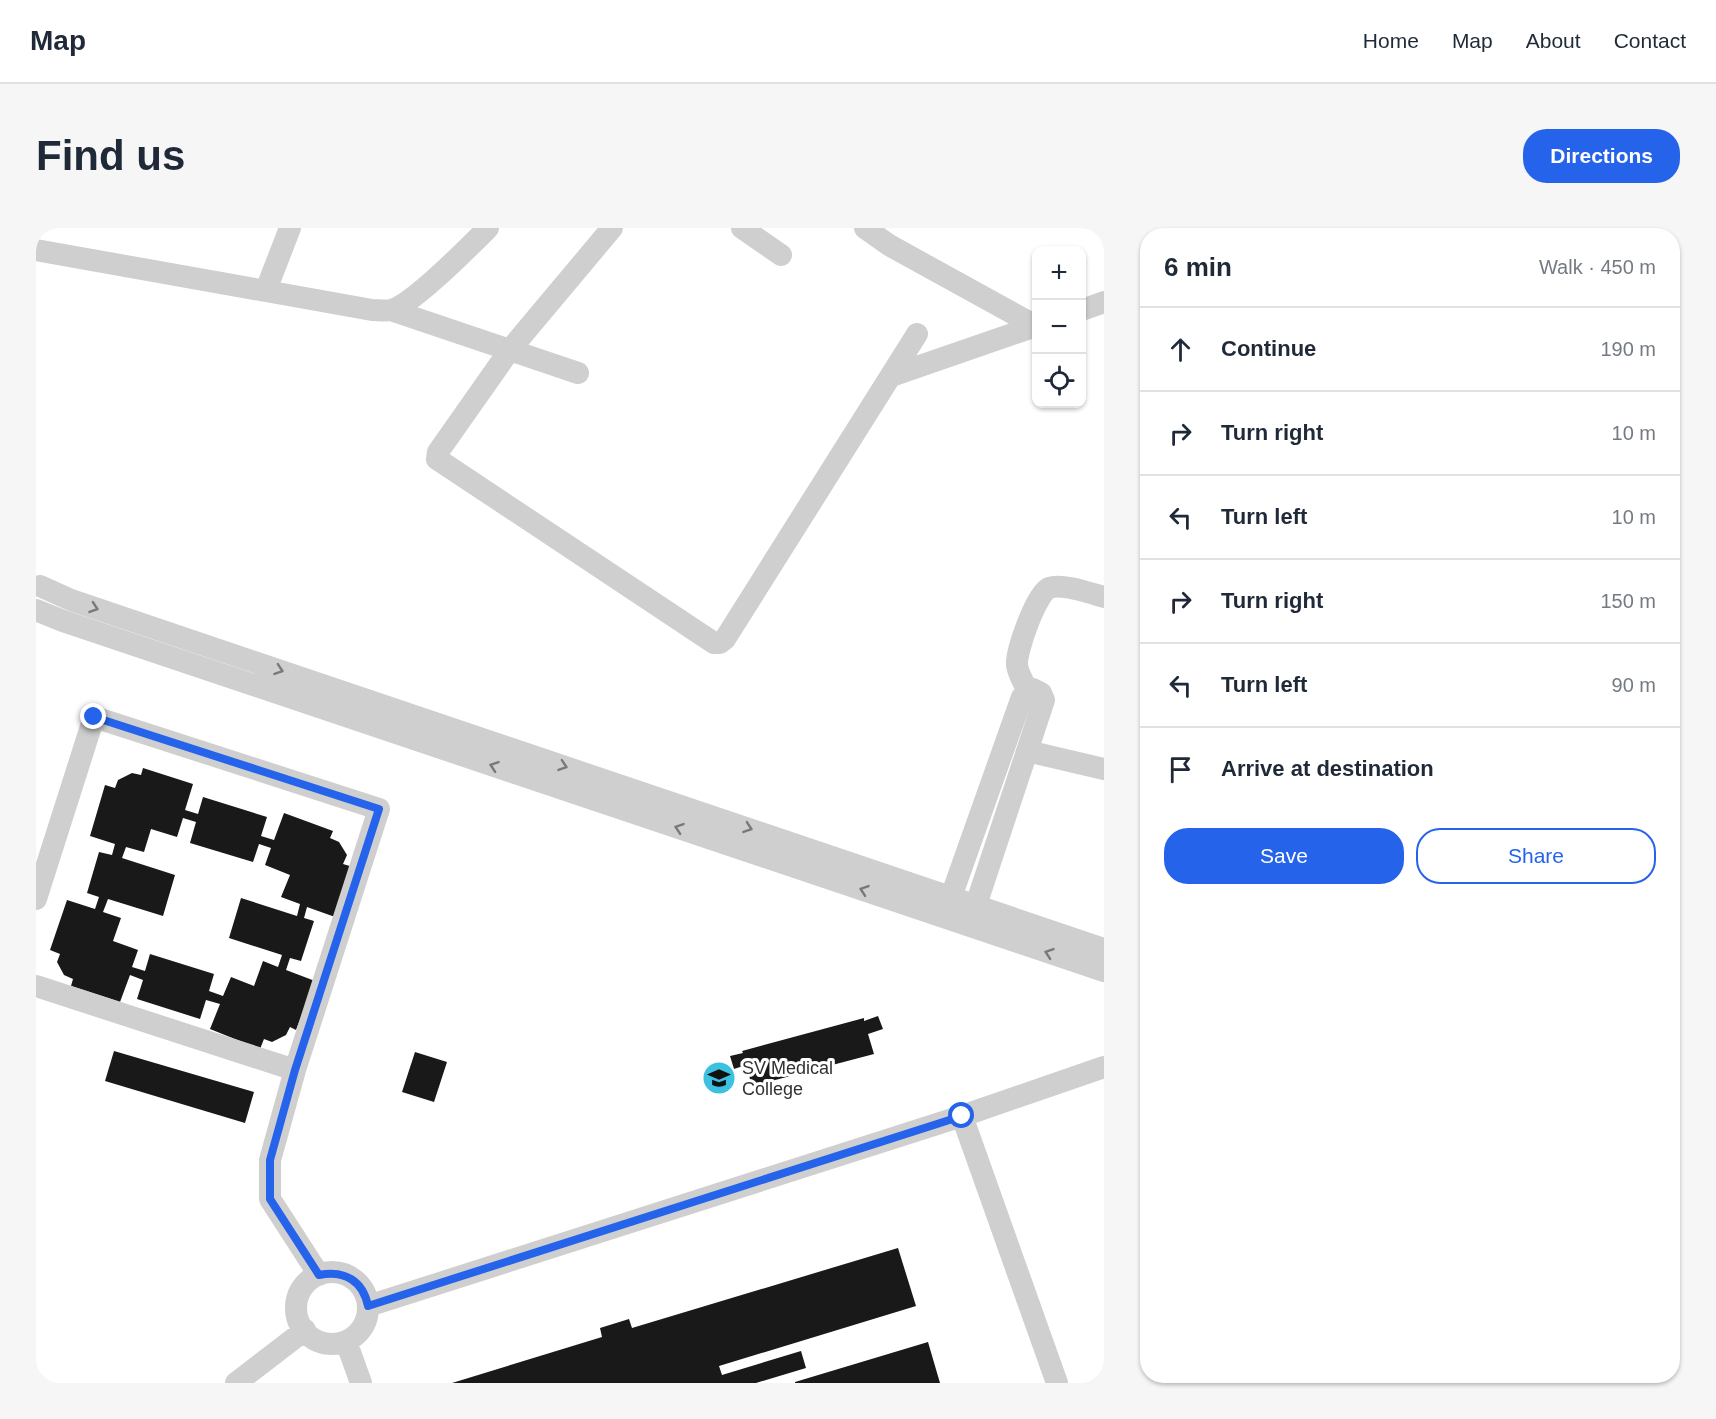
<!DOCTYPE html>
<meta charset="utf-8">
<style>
body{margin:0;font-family:Helvetica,sans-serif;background:#f6f6f7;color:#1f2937}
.controls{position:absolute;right:18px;top:18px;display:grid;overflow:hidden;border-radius:12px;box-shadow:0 2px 4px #0004}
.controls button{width:54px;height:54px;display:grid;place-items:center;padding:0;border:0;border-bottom:2px solid #e0e1e3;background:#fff;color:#1f2937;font:30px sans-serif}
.stop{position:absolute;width:18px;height:18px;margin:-14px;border:4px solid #2563eb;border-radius:50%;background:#fff}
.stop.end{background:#2563eb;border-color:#fff;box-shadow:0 2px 6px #0008}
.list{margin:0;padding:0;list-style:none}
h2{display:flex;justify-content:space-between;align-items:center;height:78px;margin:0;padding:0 24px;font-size:26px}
h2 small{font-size:20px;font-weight:400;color:#747a83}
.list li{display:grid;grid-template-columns:39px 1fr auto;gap:18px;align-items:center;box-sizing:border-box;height:84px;padding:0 24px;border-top:2px solid #e0e1e3}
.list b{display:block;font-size:22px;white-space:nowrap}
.list em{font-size:20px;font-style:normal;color:#747a83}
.actions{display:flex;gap:12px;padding:18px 24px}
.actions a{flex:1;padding:14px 0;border:2px solid #2563eb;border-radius:24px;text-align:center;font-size:21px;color:#2563eb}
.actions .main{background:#2563eb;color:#fff}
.icon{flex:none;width:33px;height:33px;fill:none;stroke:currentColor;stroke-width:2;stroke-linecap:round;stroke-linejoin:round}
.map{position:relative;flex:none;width:1068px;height:1155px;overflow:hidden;border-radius:24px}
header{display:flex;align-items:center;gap:36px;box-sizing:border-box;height:84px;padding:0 30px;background:#fff;border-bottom:2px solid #e0e1e3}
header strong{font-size:28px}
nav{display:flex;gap:33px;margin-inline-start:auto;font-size:21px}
.intro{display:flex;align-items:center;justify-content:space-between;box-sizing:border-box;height:144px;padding:0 36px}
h1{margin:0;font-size:42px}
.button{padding:15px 27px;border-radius:24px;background:#2563eb;color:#fff;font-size:21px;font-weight:700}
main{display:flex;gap:36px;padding:0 36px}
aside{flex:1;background:#fff;border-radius:24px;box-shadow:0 2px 4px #0004}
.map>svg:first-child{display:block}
.building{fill:#191919;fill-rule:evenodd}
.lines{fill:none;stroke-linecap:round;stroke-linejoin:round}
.minor{stroke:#cfcfcf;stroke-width:22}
.oneway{stroke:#797979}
.route{stroke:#2563eb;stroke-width:8}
.labels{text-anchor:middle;stroke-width:6;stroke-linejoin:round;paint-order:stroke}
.poi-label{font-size:18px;fill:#323232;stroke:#fff;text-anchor:start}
</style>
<header>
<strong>Map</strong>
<nav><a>Home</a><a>Map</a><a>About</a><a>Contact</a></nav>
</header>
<div class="intro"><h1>Find us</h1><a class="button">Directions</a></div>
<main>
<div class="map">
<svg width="1068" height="1155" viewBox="0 0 1068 1155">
<rect width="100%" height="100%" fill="#fff"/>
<!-- building -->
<path class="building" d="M107,540l50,16 -8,26 13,4 5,-17 64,20 -6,19 13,4 10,-27 49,18 -3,7 9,4 8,13 -4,9 10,3 -18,50 -28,-10 -3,11 10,3 -13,40 -11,-3 -4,12 29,11 -19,49 -6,-3 -4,8 -14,7 -8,-3 -4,10 -50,-20 10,-25 -14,-4 -6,19 -63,-20 6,-19 -13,-5 -10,27 -49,-16 2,-7 -9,-4 -7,-13 3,-8 -10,-4 17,-50 28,9 4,-12 -12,-4 12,-41 13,3 3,-11 -25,-8 15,-51 10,3 3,-8 14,-7 9,2zM147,590l13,4 -6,21 63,19 6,-18 12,4 -6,17 25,10 -9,22 19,7 -3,12 -56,-18 -12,40 53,17 -4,12 -15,-6 -9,25 -23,-9 -8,19 -14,-5 5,-17 -64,-20 -5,17 -13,-4 6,-17 -25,-9 8,-23 -18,-6 5,-13 55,17 12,-41 -53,-17 4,-11 18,5 7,-23 26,8z
M842,788l5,13 -15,5 6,20 -122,32 -6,-21 -12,4 -4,-13 13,-3 -1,-2 122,-33v3z
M78,823l140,41 -9,31 -140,-42z
M379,824l32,10 -13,40 -32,-10z
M862,1020l18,58 -197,60 3,9 79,-24 5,17 -50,15h-304l150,-46 -2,-9 29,-9 3,9z
M892,1114l12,41h-145v-1z"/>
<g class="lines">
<!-- minor -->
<path class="minor" d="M576,0l-103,123 -71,101 -1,7 277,184h6l5,-4 192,-305
M706,0l39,27
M829,0l24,17 147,81
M0,22l336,60c6,0 13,1 19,0 21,-5 80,-65 97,-82
M230,62l24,-62
M355,82l187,63
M1046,82l22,-8
M855,148l145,-50
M4,358l31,14 1033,349
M0,382l27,11 1041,350
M992,463c-4,-8 -10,-17 -11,-26 -1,-14 19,-71 32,-77 13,-5 41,5 55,9
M991,523l77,18
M915,669l71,-200 6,-6 5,-2 8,4 3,7 -68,205
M0,671l58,-182 285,92 -84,261 -259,-84
M259,842l-25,90v39l49,76
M926,888l95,267
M260 1080a36 36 0 1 1 72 0a36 36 0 1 1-72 0Z
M332,1078l594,-190 142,-49
M310,1113l15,42
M200,1155l69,-53"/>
</g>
<!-- one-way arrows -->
<defs><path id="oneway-chevron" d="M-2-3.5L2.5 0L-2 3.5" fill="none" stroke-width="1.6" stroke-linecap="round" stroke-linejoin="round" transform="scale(1.5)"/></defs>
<g class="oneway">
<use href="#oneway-chevron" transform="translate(58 380) rotate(19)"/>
<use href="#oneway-chevron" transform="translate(243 442) rotate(19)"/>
<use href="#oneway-chevron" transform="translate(458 538) rotate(-161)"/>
<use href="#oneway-chevron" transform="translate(527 538) rotate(19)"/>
<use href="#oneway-chevron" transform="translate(643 600) rotate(-161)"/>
<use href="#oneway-chevron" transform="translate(712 600) rotate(19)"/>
<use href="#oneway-chevron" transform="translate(828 662) rotate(-161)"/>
<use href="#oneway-chevron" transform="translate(1013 725) rotate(-161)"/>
</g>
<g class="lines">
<!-- route -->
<path class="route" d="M58,489l285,92 -84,261 -25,90v39l49,76c26,-5 44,6 49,31l594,-190"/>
</g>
<!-- icons -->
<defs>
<symbol id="university-disc" viewBox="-11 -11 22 22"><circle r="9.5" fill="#3dc1e0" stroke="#fff"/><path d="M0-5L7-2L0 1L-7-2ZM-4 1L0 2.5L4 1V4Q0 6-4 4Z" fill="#111"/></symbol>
</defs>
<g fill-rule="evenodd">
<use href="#university-disc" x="664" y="831" width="38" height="38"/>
</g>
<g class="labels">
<!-- poi labels -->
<g class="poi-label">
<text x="706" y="846">SV Medical<tspan x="706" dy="21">College</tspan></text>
</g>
</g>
</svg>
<div class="controls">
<button>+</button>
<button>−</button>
<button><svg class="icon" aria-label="locate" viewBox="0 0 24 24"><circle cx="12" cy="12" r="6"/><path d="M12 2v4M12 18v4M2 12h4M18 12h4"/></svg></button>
</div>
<div class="stop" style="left:926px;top:888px"></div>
<div class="stop end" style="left:58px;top:489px"></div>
</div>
<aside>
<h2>6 min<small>Walk · 450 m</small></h2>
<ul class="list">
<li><svg class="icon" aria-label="ahead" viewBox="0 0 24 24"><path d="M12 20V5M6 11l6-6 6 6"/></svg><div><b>Continue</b></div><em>190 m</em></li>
<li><svg class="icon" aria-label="right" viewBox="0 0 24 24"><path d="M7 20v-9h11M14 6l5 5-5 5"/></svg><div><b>Turn right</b></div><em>10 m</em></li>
<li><svg class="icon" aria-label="left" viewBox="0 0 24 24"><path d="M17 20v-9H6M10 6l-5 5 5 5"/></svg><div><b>Turn left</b></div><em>10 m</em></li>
<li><svg class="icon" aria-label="right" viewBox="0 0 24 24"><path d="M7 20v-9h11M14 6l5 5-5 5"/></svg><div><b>Turn right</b></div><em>150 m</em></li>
<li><svg class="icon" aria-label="left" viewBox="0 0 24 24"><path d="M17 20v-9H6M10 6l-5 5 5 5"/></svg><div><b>Turn left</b></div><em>90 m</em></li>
<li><svg class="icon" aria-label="arrive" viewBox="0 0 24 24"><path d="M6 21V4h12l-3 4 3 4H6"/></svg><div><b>Arrive at destination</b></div></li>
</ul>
<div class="actions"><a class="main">Save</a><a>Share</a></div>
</aside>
</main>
